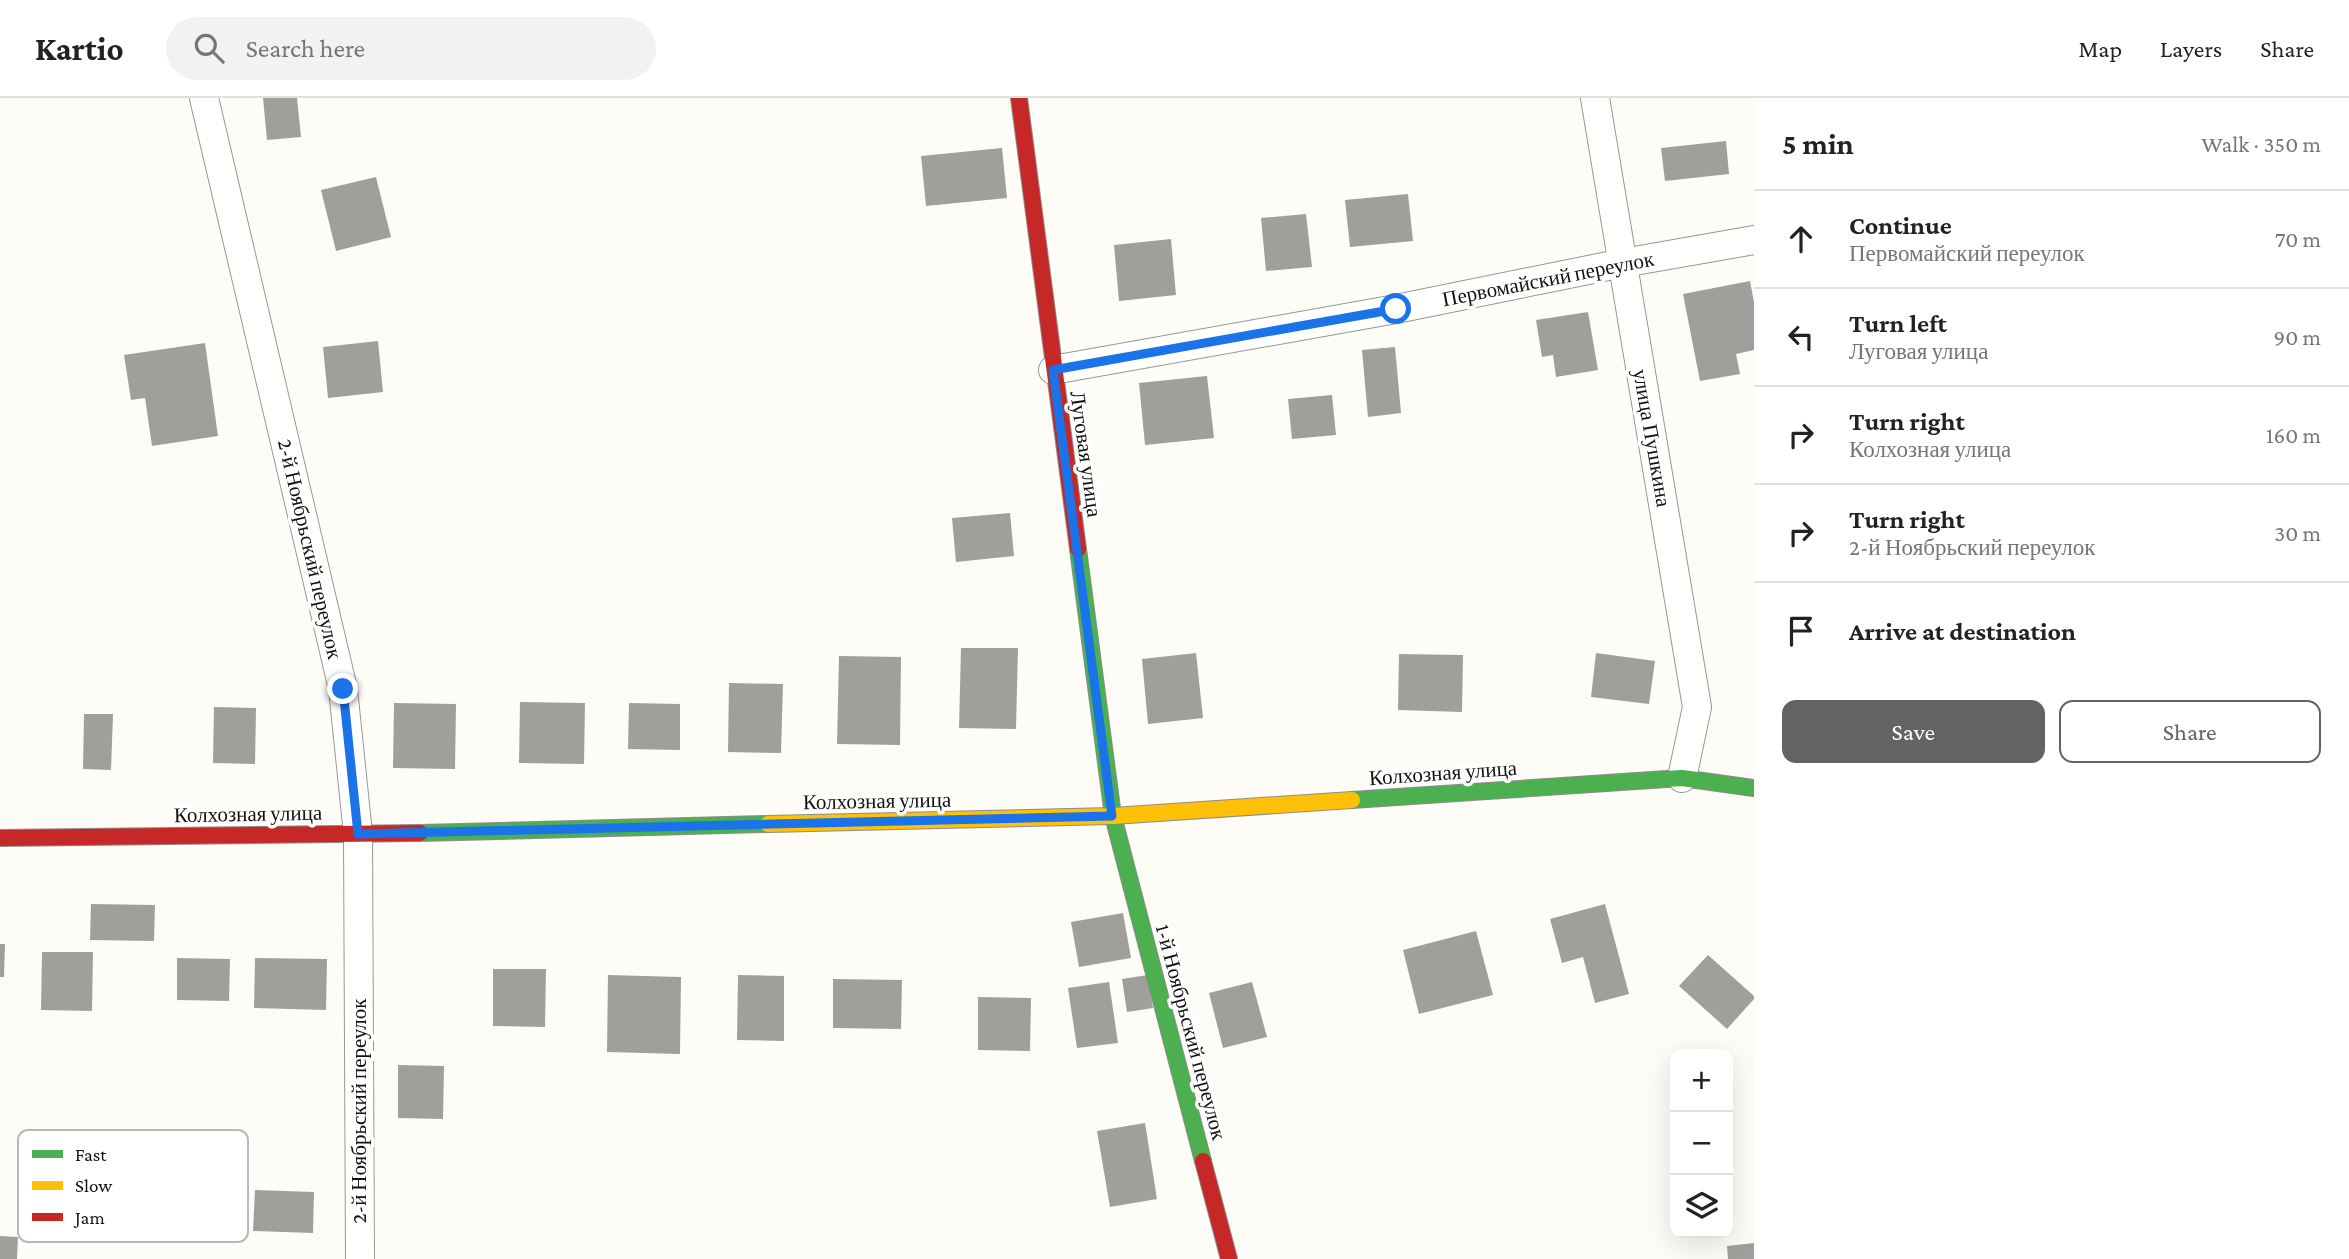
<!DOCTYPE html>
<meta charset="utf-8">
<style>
body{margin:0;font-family:"Crimson Pro",serif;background:#f2f2f2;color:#222}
.controls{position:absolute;right:21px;bottom:21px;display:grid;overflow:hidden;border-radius:14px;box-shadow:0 7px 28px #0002}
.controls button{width:63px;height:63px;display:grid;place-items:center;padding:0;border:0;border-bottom:2px solid #e0e0e0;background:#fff;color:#222;font:35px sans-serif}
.stop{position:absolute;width:21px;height:21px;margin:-16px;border:5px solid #1a73e8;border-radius:50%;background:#fff}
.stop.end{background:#1a73e8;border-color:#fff;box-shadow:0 2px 7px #0008}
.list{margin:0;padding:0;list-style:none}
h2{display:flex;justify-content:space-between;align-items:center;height:91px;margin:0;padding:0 28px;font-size:30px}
h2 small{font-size:23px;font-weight:400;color:#767676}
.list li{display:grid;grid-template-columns:46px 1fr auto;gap:21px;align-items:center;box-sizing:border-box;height:98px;padding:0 28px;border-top:2px solid #e0e0e0}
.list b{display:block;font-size:26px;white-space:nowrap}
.list p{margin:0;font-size:23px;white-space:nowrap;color:#767676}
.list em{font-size:23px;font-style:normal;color:#767676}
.actions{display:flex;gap:14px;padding:21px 28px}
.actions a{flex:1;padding:16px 0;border:2px solid #646362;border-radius:14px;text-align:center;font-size:24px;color:#646362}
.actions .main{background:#646362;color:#fff}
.icon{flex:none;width:38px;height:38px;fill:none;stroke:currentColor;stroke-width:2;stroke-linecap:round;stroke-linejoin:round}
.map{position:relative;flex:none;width:1754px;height:1161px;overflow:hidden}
header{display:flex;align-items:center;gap:42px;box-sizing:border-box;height:98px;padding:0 35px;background:#fff;border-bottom:2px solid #e0e0e0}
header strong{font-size:33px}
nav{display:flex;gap:38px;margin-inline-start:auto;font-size:24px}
.search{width:490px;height:63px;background:#f2f2f2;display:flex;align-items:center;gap:18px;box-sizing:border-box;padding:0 24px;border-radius:38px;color:#767676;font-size:26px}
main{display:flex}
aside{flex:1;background:#fff}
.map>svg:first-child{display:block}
.building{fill:#a19f9c}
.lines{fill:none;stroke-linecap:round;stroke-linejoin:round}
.street-casing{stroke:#979795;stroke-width:30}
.fast-casing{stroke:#8e8d8b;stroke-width:18}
.slow-casing{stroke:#8e8d8b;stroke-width:18}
.jam-casing{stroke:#8e8d8b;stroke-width:18}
.street{stroke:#fffffe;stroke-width:28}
.fast{stroke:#4caf50;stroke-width:16}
.slow{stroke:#ffc107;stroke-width:16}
.jam{stroke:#c62828;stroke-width:16}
.route{stroke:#1a73e8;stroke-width:9}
.labels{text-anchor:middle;stroke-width:7;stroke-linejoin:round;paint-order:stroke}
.street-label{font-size:21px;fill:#111;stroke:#fff}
.key{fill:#fff;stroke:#b8b8b8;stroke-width:2}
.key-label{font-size:19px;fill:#111}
</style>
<header>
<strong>Kartio</strong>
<div class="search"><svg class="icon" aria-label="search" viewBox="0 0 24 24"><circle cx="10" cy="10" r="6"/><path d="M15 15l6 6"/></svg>Search here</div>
<nav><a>Map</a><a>Layers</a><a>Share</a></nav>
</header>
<main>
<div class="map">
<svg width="1754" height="1161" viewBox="0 0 1754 1161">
<rect width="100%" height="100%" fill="#fdfcf7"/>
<!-- building -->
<path class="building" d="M263,0h34l4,39 -34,3z
M1726,43l3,33 -64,7 -4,-33z
M1002,50l5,50 -81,8 -5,-50z
M376,79l15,60 -55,14 -15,-61z
M1408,96l5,47 -63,6 -5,-47z
M1306,116l6,53 -46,4 -5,-53z
M1171,141l5,56 -57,6 -5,-56z
M1750,183l4,21v48l-18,4 4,20 -40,7 -17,-87z
M1588,214l10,58 -42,7 -3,-22 -11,2 -6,-37z
M378,243l5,51 -55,6 -5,-51z
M205,245l13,93 -66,10 -7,-48 -14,2 -7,-45z
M1395,249l6,66 -33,4 -6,-67z
M1207,278l7,62 -69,7 -6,-62z
M1332,297l4,40 -44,4 -4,-40z
M1010,415l4,43 -58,6 -4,-44z
M961,550h57l-2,81 -57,-1z
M1196,555l7,65 -55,6 -6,-65z
M1596,555l59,8 -6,43 -58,-7z
M1399,556l64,1 -1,57 -64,-2z
M839,558l62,1 -1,88 -63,-1z
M729,585l54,1 -2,69 -53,-1z
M520,604l65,1 -1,61 -65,-1z
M394,605l62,1 -1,65 -62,-1z
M629,605l51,1v46l-52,-1z
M214,609l42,1 -1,56 -42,-1z
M84,616h29l-2,56 -28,-1z
M91,806l64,1 -1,36 -64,-1z
M1605,806l24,90 -34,9 -12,-46 -21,6 -12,-44z
M1123,815l8,45 -52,9 -8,-45z
M1476,833l17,64 -74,19 -16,-64z
M0,846h5l-1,33h-4z
M42,854h51l-1,59 -51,-1z
M1708,857l46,41v3l-27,30 -48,-43z
M177,860l53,1 -1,42 -52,-1z
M255,860l72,1 -1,51 -72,-2z
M493,871h53l-1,58 -52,-1z
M608,877l73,2 -1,77 -73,-2z
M738,877l46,1v65l-47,-1z
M1148,877l5,33 -26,4 -5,-33z
M833,881l69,1 -1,49 -68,-1z
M1109,884l9,61 -41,5 -9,-60z
M1252,884l15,55 -44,11 -14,-55z
M978,899l53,1 -1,53 -52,-1z
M398,967l46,1 -1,53 -45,-1z
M1145,1025l12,76 -47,8 -13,-76z
M255,1092l59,2 -1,41 -60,-2z
M0,1138l18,1 -1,22h-17z
M1754,1145v16h-26l-1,-13z"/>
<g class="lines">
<defs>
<path id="street" d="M204,0l139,591 15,145 2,425
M1595,0l102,609 -15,71
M1053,272l343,-61 227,-46 131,-23"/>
<path id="fast" d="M1078,451l35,267 90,345
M1352,702l330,-22 72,10
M420,735l348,-9"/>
<path id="slow" d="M768,726l345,-8 239,-16"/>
<path id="jam" d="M1019,0l59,451
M0,740l420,-5
M1203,1063l26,98"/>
</defs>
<!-- street casing -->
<use href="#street" class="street-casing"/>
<!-- fast casing -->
<use href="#fast" class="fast-casing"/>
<!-- slow casing -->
<use href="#slow" class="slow-casing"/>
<!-- jam casing -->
<use href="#jam" class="jam-casing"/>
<!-- street -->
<use href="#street" class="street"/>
<!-- fast -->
<use href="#fast" class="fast"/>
<!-- slow -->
<use href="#slow" class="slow"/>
<!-- jam -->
<use href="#jam" class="jam"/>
</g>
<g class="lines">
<!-- route -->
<path class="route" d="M343,591l15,145 754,-18 -59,-446 343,-61"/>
</g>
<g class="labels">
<!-- street labels -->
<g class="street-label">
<text transform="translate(1548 181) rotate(-11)" y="7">Первомайский переулок</text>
<text transform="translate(1652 340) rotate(80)" y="7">улица Пушкина</text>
<text transform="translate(1086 356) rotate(82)" y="7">Луговая улица</text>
<text transform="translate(310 451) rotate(77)" y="7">2-й Ноябрьский переулок</text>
<text transform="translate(1443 675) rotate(-4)" y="7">Колхозная улица</text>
<text transform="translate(877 703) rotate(-1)" y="7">Колхозная улица</text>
<text transform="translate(248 716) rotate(-1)" y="7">Колхозная улица</text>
<text transform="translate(1191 934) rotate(75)" y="7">1-й Ноябрьский переулок</text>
<text transform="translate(359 1013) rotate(-90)" y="7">2-й Ноябрьский переулок</text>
</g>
</g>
<!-- legend -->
<rect x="18" y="1032" width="230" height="112" rx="10" class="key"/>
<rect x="32" y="1052" width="31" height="8" fill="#4caf50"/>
<rect x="32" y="1083" width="31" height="9" fill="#ffc107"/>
<rect x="32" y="1115" width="31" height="8" fill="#c62828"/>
<g class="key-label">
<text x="75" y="1063">Fast</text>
<text x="75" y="1094">Slow</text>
<text x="75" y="1126">Jam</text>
</g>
</svg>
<div class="controls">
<button>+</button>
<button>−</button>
<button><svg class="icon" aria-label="layers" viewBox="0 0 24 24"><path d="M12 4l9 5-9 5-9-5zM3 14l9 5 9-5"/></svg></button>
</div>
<div class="stop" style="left:1396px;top:211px"></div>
<div class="stop end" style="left:343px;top:591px"></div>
</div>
<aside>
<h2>5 min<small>Walk · 350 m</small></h2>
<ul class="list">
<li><svg class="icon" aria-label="ahead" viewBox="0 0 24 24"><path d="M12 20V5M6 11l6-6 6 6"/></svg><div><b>Continue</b><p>Первомайский переулок</p></div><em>70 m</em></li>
<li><svg class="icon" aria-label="left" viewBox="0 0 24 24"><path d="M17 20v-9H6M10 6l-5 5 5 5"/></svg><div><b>Turn left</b><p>Луговая улица</p></div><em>90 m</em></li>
<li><svg class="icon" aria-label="right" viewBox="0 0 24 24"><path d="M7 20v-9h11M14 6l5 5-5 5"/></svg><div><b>Turn right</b><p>Колхозная улица</p></div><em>160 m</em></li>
<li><svg class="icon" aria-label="right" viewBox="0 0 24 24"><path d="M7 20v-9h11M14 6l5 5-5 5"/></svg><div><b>Turn right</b><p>2-й Ноябрьский переулок</p></div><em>30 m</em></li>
<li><svg class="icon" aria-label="arrive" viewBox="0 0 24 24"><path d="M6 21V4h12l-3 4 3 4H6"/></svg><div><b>Arrive at destination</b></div></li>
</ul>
<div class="actions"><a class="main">Save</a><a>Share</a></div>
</aside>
</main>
